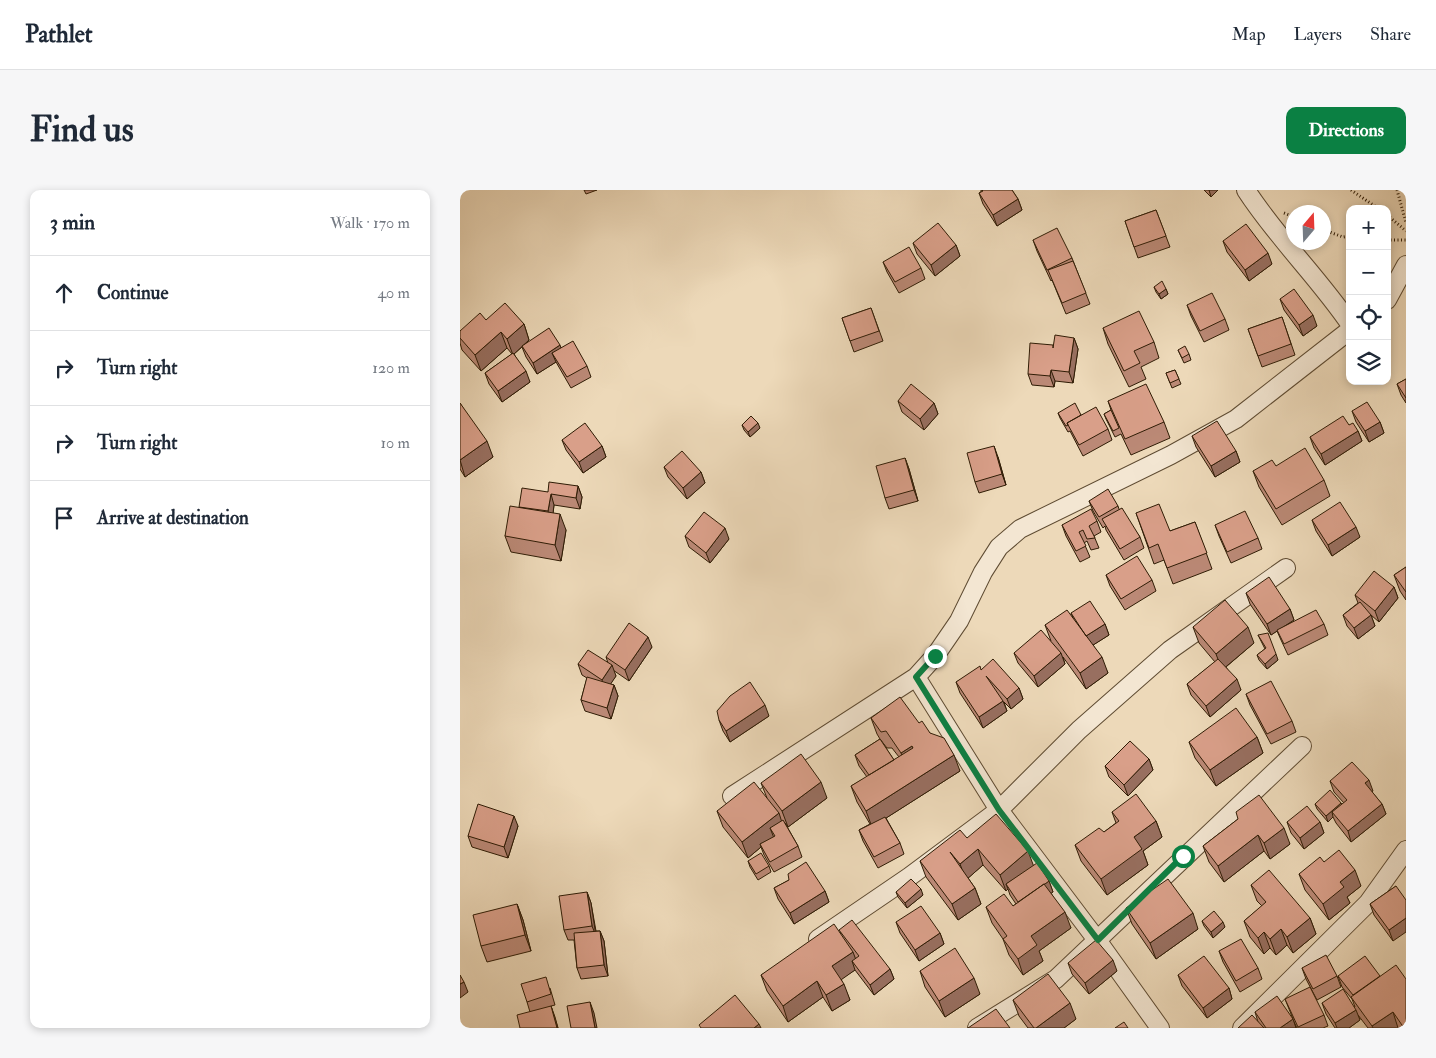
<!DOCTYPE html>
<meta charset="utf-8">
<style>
body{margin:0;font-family:"IM FELL Double Pica",serif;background:#f6f6f7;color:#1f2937}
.controls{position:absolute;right:15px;top:15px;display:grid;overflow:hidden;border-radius:10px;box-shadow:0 2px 8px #0003}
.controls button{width:45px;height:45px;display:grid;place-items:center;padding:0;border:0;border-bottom:1px solid #e0e1e3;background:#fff;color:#1f2937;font:25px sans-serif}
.compass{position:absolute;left:826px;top:15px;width:45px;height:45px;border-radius:50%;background:#fff;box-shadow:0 2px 8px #0003;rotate:19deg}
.stop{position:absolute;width:15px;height:15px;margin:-11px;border:4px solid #0b8043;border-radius:50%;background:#fff}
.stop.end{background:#0b8043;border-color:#fff;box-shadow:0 1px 5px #0008}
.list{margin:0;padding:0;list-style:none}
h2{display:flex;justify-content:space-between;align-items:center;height:65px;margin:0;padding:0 20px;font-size:21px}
h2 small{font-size:16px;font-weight:400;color:#747a83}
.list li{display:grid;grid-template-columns:32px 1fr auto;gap:15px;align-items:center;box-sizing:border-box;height:75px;padding:0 20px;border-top:1px solid #e0e1e3}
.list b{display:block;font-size:19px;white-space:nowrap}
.list em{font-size:16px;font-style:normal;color:#747a83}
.icon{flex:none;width:28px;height:28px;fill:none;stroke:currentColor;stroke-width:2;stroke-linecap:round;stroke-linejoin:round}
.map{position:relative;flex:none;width:946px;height:838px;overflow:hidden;border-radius:10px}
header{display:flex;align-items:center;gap:30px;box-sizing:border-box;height:70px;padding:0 25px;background:#fff;border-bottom:1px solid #e0e1e3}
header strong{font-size:24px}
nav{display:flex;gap:28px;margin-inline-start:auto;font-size:18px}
.intro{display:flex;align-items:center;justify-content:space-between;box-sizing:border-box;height:120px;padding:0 30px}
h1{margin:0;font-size:35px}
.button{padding:12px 22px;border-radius:10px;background:#0b8043;color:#fff;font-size:18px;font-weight:700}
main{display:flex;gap:30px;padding:0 30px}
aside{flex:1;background:#fff;border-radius:10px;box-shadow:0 2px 8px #0003}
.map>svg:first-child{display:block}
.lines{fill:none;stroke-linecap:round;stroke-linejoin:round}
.minor-casing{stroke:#5e4b32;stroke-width:20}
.path{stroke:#2f1c05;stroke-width:3;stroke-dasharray:1 2.5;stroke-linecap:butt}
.minor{stroke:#f3e6d2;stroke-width:18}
.wall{fill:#bb8976;stroke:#2f1c05;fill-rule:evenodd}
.shaded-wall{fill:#986f60;stroke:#2f1c05}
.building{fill:#d99f89;stroke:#2f1c05}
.route{stroke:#0b8043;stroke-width:6}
</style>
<header>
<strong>Pathlet</strong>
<nav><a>Map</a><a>Layers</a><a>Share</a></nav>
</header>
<div class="intro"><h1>Find us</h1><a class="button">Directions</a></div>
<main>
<aside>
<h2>3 min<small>Walk · 170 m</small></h2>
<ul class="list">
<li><svg class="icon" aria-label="ahead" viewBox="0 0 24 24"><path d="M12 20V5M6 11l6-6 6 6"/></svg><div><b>Continue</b></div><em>40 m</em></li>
<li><svg class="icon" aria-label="right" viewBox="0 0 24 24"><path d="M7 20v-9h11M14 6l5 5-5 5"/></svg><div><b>Turn right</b></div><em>120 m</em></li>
<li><svg class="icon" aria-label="right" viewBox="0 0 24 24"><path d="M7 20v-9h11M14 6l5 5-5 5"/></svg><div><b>Turn right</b></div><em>10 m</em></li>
<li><svg class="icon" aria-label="arrive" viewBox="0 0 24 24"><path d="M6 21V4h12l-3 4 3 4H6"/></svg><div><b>Arrive at destination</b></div></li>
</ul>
</aside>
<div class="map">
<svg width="946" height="838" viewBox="0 0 946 838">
<rect width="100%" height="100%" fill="#edd9b9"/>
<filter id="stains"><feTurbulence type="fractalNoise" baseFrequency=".004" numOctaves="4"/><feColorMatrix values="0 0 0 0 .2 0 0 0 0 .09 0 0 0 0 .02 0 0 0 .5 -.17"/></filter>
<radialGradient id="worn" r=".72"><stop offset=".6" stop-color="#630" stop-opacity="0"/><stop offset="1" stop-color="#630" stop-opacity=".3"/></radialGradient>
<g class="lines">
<defs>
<path id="minor" d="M786,0c31,48 72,87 104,134
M927,110l19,-35
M456,487l83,133 98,130 63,88
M272,606l184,-119 19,-21 24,-35 24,-49 16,-25 21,-18 151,-74 65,-36 114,-89
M358,749l91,-62 90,-67 80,-80 91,-80 116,-82
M517,838l79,-49 246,-233
M782,838l126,-125 38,-53"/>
</defs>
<!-- minor casing -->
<use href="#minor" class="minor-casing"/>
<!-- path -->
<path class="path" d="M891,0l28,19
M937,0l9,33
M824,23l10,4
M927,25l19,16
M864,40l19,7 7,-1
M927,50h19"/>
<!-- minor -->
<use href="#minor" class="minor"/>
</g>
<!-- wall -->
<path class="wall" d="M124,0h13l-11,4z
M521,0h31l6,9 4,11 -25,16 -14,-22 -4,-11 2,-1z
M744,0h14l-7,7z
M696,20l14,37 -32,11 -13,-37z
M573,50l39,18 18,46 -24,10 -14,-34 -1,1 -14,-30z
M763,51l49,23 -23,17 -22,-29z
M453,53l43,2 4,11 -25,20 -18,-22z
M423,72l38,6 4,11 -26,14 -12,-21z
M694,97l12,2 2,5 -7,5 -5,-7z
M820,109l37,27 -14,10 -19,-26z
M727,115l38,14 4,11 -25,12 -13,-26z
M411,118l12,33 -29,11 -12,-34z
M822,127l13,38 -33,12 -14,-38z
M64,134l5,16 -5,5 37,3 26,18 4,11 -20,11 -15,-26 -19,12 -11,-17 -4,-10 -8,7 16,28 -28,20 -13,-18 -4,-11 27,-19 -5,-6 -26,23 -19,-21 -2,-7v-12z
M643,138l51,14 5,16 -18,9 5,12 -17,8 -21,-43z
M614,148l4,11 -5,34 -18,-2 -1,6 -22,-2 -4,-11 26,-27z
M718,160l11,4 2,6 -7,3z
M715,180l6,14 -9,4 -6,-15z
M946,189v24l-5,-8 -4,-11z
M438,211l36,2 4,11 -14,16 -22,-18z
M648,211l56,21 6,16 -39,17 -10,-21 -6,3 -9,-18 -2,-5 7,-4z
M0,213l33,54 -28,20 -5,-8z
M892,221l28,11 4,11 -15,9 -13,-20z
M598,223l23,2 27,14 4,11 -29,16 -13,-25 -2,1 -8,-14z
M282,235l18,3 -10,9 -6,-7z
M889,235l9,6 4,10 -37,24 -11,-17 -4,-11z
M732,246l44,15 4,11 -25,15 -19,-30z
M102,250l40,6 4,11 -23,16 -17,-23z
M538,267l8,28 -27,8 -4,-11z
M445,268l4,11 9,32 -29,8 -4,-11z
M204,277l37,5 4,11 -18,16 -19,-22z
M793,281l71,9 6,16 -48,29 -23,-38z
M118,296l4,11 -2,12 -26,-4 -1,8 13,17 -5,31 -50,-9 -6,-16 14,-28 29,-16z
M629,311l29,5 1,3 21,28 4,11 -20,12 -18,-30 -1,-4 -2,2 -10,-17z
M676,323l34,18 25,-9 17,47 -39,15 -9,-24 -10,4z
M852,330l48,17 -28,19 -16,-25z
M637,331l4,11 -7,4 5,12 -8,2 -4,-9 -3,2 6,14 -10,5 -14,-26 -4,-11z
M755,335l43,13 4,11 -31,14 -12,-27z
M225,346l44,3 -19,24 -21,-16z
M946,377v33l-6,-9 -6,-16z
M646,385l46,5 4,11 -31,19 -15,-24z
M934,397l4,11 -19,24 -8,-7 4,11 -17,13 -11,-13 -4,-11 15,-12 -3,-8z
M786,403l44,16 4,11 -8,5 38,-1 4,11 -40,20 -7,-15 -4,-9 -6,4 -21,-31z
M611,423l34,11 4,11 -16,10 15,28 -22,16 -23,-32 2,7 -27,23 -20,-24 -4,-10 37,-12 -6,-16 28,-7z
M733,437l61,16 -28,24 15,23 -31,27 -19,-22 -4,-11 28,-22 -16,-19z
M798,445l20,25 -11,9 -8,-9 -2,-5 8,-6z
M192,457l-23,34 -16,-11 3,6 -6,8 4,1 4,11 -7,23 -26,-8 -4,-11 6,-22 -5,-3 -4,-11 30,-1 -2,-6z
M521,480l38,18 4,11 -12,10 -7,-7 3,9 -24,17 -23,-35 -4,-11z
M786,504l46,27 4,11 -25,12 -21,-39z
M309,526l-39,26 -7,-11 -4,-11z
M411,528l48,5 11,10 30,38 -74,47 14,25 4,11 -26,14 -15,-27 -4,-11 11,-6 -13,-22 -6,-16 16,-9 -8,-11 -4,-11 25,-16 -3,-5zM420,549l7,9h5l7,9 -5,3z
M797,547l6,16 -47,33 -21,-28 -6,-16z
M689,569l4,11 -25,26 -19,-19 -4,-11z
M870,591l43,10 -1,1 10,12 4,10 -35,28 -15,-19 -3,-6 -5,5 -11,-13 -2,-5 26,-1 1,1 2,-1 -10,-11z
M301,593l66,15 -39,29 -3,-4 13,23 4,11 -28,15 -10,-17 -3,-8 -13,11 -25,-31 -6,-16 50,-13z
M652,622l44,9 6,16 -19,14 5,14 -41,30 -26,-34 -6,-16 29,-13 12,-9z
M778,629l52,25 -20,15 -6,-8 -40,31 -15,-20 -6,-16z
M827,632h33l4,11 -20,16 -13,-16z
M58,636l-10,32 -36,-11 -4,-11z
M507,648l66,27 16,16 4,11 -2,1 20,35 -32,23 4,10 -20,14 -14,-20 -6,-16 -11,-16 -6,-16 27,-1 3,-2 -6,-9 -2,-6 -2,2 -23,-26 -15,13 7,10 6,16 -23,16 -32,-43 -6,-16z
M288,671l21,5 2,6 -13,8 -8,-13z
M864,672l37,24 -14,11 3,6 -21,17 -24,-30 -6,-16z
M329,690l36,11 4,11 -35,22 -16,-25 -4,-11z
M791,695l59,33 6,16 -23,19 -6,-8 -11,10 -6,-7 -6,6 -14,-17 -6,-16 18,-15 -5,-5z
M936,696l-3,55 -19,-26 -4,-11z
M127,702l4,11 5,28h4l4,10 4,35 -27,3 -4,-11 -3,-28h-6l-4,-10z
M436,702l27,3 -16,13 -9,-11z
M57,714l6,16 8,31 -44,11 -6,-16z
M666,718l72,21 -42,30 -24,-35z
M742,731l23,6 -12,11 -9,-12z
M436,732l44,11 4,11 -25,17 -19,-28z
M380,742l50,37 4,10 -20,16 -19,-25 -14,9 9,21 -18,11 -9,-14 -35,25 -21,-31 -6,-16z
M759,761l39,17 4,11 -22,13 -17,-30z
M608,773l49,8 -28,23 -17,-20z
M842,778l35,8 4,11 -24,13 -11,-21z
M460,781l60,23 -35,23 -20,-30z
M718,785l51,13 3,11 -25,19 -25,-32z
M878,786h42l26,52h-38l-10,-13 2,5 -11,8h-14l-9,-14 -4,-11 33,4 -3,-8 -10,-12z
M90,798l5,17 -4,1 7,22h-38l10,-16 -3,-10z
M825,809l39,16 4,11 -5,2h-26l-4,-8 3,8h-58l20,-6 -3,-10 38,7z
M553,810l63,19 -12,9h-36l-9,-12z"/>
<!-- shaded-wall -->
<path class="shaded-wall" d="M749,0h9l-7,7z
M558,9l4,11 -25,16 -4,-11z
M496,55l4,11 -25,20 -4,-11z
M808,63l4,11 -23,17 -4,-11z
M706,99l2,5 -7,5 -2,-5z
M853,125l4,11 -14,10 -4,-11z
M64,134l5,16 -16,15 -6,-16z
M41,142l6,16 -26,23 -6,-16z
M614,148l4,11 -5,34 -4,-11z
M100,155l4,11 -12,-3 4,9 -19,12 -4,-11z
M591,180l4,11 -1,6 -4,-11z
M66,181l4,11 -28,20 -4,-11z
M474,213l4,11 -14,16 -4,-11z
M920,232l4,11 -15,9 -4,-11z
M298,233l2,5 -10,9 -2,-5z
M898,241l4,10 -37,24 -4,-11z
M27,251l6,16 -28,20 -5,-17z
M142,256l4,11 -23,16 -4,-11z
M534,256l4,11 8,28 -4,-11z
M776,261l4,11 -25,15 -4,-11z
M445,268l4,11 9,32 -4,-11z
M241,282l4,11 -18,16 -4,-11z
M118,296l4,11 -2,12 -4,-11z
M91,304l3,11 -2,17 -4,-11z
M100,324l6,16 -5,31 -6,-16z
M896,337l4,10 -28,19 -4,-11z
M265,338l4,11 -19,24 -4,-10z
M934,397l4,11 -19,24 -4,-11z
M830,419l4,11 -23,15 -4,-11z
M911,425l4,11 -17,13 -4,-11z
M645,434l4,11 -19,12 -4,-11z
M788,437l6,16 -32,27 -6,-16z
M188,447l4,10 -23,34 -4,-11z
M601,463l4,11 -27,23 -4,-11z
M816,464l2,6 -11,9 -2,-5z
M642,467l6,16 -22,16 -6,-16z
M152,475l4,11 -10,15 -4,-11z
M777,489l4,11 -31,27 -4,-11z
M154,495l4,11 -7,23 -4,-11z
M559,498l4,11 -12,10 -4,-10z
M543,511l4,10 -24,17 -4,-11z
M305,515l4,11 -39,26 -4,-11z
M797,547l6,16 -47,33 -6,-16z
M452,556l6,16 -11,7 -6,-16z
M494,565l6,16 -88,56 -6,-16z
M689,569l4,11 -25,26 -4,-11z
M909,590l4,11 -4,3 -4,-11z
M361,592l6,16 -39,29 -6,-16z
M881,613l2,5 -11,4 1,5 -5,5 -2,-6z
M922,614l4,10 -35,28 -3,-11z
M319,623l5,16 -14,-1 4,10 -14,6 1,3 -13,11 -6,-16z
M54,626l4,10 -10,32 -4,-11z
M696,631l6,16 -19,14 5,14 -41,30 -6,-16 33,-42z
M860,632l4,11 -20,16 -4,-11z
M824,638l6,16 -20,15 -6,-16z
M798,645l6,16 -40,31 -6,-16z
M518,659l5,16 -17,15 -6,-16z
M568,661l6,16 -28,17 2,5 -2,2 -6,-16z
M895,680l6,16 -14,11 3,6 -21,17 -6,-16 17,-22z
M589,691l4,11 -31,21 -4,-11z
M515,698l6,16 -23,16 -6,-16z
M461,699l2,6 -16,13 -2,-5z
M365,701l4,11 -35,22 -4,-11z
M127,702l4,11 5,33 -4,-10z
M57,714l6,16 8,31 -6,-16z
M605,722l6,16 -32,23 4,10 -20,14 -5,-16 13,-23z
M733,723l5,16 -42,30 -6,-16z
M850,728l6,16 -23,19 -6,-16z
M946,728v14l-13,9 -4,-11z
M763,732l2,5 -12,11 -2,-6z
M821,739l6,16 -11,10 -6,-16z
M140,741l4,10 4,35 -4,-11z
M804,742l6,16 -6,6 -6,-16z
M480,743l4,11 -25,17 -4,-11z
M393,762l6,16 -7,-7 3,9 -17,12 -6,-16z
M653,770l4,11 -28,23 -4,-11z
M430,779l4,10 -20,16 -4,-10z
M514,788l6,16 -35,23 -6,-16z
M357,791l6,16 -35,25 -5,-16z
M4,792l4,10 -8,6v-14z
M384,794l6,16 -18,11 -6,-16z
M769,798l3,11 -25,19 -4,-10z
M130,812l4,11 3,15h-2z
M610,813l6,16 -12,9h-28z
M91,816l4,11 3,11h-1z
M896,820l4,10 -11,8h-12l-2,-5z
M933,822l5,16h-25l-1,-2z
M833,829l3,9h-16z
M299,834l2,4h-7z"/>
<!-- building -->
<path class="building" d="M522,0h30l6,9 -25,16 -14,-22 4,-2z
M696,20l10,26 -32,11 -9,-26z
M478,33l18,22 -25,20 -18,-22z
M786,34l22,29 -23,17 -22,-29z
M597,38l15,30 -25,12 -14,-30z
M449,57l12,21 -26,14 -12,-20z
M613,71l13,32 -24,10 -14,-33z
M702,91l4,8 -7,5 -5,-7z
M834,99l19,26 -14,10 -19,-26z
M752,103l13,26 -25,12 -13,-26z
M45,113l19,21 -17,15 -6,-7 -26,23 -15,-17v-7l20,-18 6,7z
M411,118l8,23 -29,10 -8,-23z
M679,121l15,31 -20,9 6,12 -16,8 -21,-43z
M822,127l9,27 -33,12 -10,-27z
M89,138l11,17 -27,18 -11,-17z
M595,145l19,3 -5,34 -18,-2 -1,6 -22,-2 2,-31 23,2v3z
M113,151l14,25 -20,11 -15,-24z
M725,156l4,8 -7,4 -4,-8z
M53,163l13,18 -28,20 -13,-18z
M715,180l4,9 -9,4 -4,-10z
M946,189v19l-9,-14z
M451,194l23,19 -14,16 -22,-18z
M686,194l18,38 -39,17 -17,-38z
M907,212l13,20 -15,9 -13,-20z
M0,213l27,38 -27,19z
M615,213l6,12 -14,8 1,2 -2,1 -8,-13z
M636,217l12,22 -29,16 -12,-22z
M651,220l8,18 -6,3 -9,-17z
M291,226l7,7 -10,9 -6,-7z
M883,226l6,9 4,-2 5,8 -37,23 -11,-17z
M757,231l19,30 -25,15 -19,-30z
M125,233l17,23 -23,16 -17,-22z
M534,256l8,28 -27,8 -8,-29z
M845,258l19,32 -48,29 -23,-38 19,-11 4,6z
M222,261l19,21 -18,16 -19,-21z
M445,268l9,32 -29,8 -9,-32z
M89,292l29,4 -2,12 -25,-4 -3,17 -29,-4 3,-19 26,4z
M648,299l10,17 -19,11 -10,-16z
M880,312l16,25 -28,18 -16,-25z
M699,314l11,27 25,-9 12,31 -40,15 -9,-24 -9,4 -13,-35z
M50,316l50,8 -5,31 -50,-9z
M662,318l18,29 -20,12 -18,-30z
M631,319l6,12 -8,5 6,12 -8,1 -4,-9 -4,2 7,14 -10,5 -14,-26z
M785,321l13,27 -31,14 -12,-27z
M244,322l21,16 -19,25 -21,-17z
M677,366l15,24 -31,19 -15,-24z
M946,377v25l-12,-17z
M914,381l20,16 -19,24 -20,-16z
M809,387l21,32 -23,15 -21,-31z
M765,410l23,27 -32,27 -23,-27z
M630,411l15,23 -19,12 -15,-23z
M900,412l11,13 -17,13 -11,-13z
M607,420l35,47 -22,16 -35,-48z
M856,420l8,14 -40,20 -7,-14z
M169,433l19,14 -23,33 -19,-13z
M581,440l20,23 -27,23 -20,-23z
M808,443l8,21 -11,10 -8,-9 9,-7 -8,-13z
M128,460l24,15 -10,15 -24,-16z
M533,469l26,29 -12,11 -21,-23 17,25 -24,16 -23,-35 24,-16 1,4z
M758,469l19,20 -31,27 -19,-22z
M127,487l27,8 -7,23 -26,-8z
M811,491l21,40 -25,13 -21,-40z
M290,492l15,23 -39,26 -7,-11 -2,-9 13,-15z
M440,507l19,26 3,-2 8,12 14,5 10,17 -88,56 -15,-25 62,-38 -1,-2 -11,7 -15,-22 -5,1 -10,-14z
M776,518l21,29 -47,33 -21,-28z
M420,549l14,21 -25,15 -14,-20z
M670,551l19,18 -25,26 -19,-19z
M341,564l20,28 -39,29 -21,-28z
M892,572l17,18 -4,3 17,21 -34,27 -16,-19 15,-12 -17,-19z
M294,592l25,31 -37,29 -25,-31z
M870,600l11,13 -15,13 -11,-12z
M676,604l20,27 -22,16 8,12 -41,30 -26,-34 24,-17 5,4 15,-11 -7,-9z
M799,605l25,33 -20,15 -6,-8 -40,31 -15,-20 35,-27 -2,-7z
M18,614l36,12 -10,31 -36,-11z
M847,616l13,16 -20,16 -13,-16z
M536,624l32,37 -28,24 -22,-26 -18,15 -10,-12 25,36 -23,16 -32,-43 40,-31 7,8z
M425,627l15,26 -26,14 -15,-27z
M323,630l15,26 -28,16 -10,-18 15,-8 -5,-8z
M879,660l16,20 -15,12 4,5 -21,17 -24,-30 21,-17 4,5z
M301,663l8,13 -13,8 -8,-13z
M346,672l19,29 -35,22 -16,-25 15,-8 -1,-6z
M577,673l12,18 -4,3h-1l-26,18 -12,-18z
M809,680l41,48 -23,19 -6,-8 -11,10 -6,-7 -6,6 -14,-17 22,-19 -15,-17z
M451,689l10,10 -16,14 -9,-11z
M708,689l25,34 -43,30 -24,-35z
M584,694l21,28 -34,24 6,9 -19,14 -15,-20 4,-3 -21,-29 18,-13 9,12z
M936,696l10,14v18l-17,12 -19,-26z
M127,702l5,34 -28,4 -5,-34z
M57,714l8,31 -44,11 -8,-31z
M461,716l19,27 -25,17 -19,-28z
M754,721l9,11 -12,10 -9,-11z
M392,730l38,49 -20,16 -18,-24 7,-5 -20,-26z
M374,734l19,28 -21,14 12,18 -18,11 -9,-14 -34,25 -22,-31z
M140,741l4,34 -27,3 -3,-35z
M781,749l17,29 -22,13 -17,-30z
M636,750l17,20 -28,23 -17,-20z
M495,758l19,30 -35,23 -19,-30z
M866,765l11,21 -24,13 -11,-21z
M744,766l25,32 -26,20 -25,-33z
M905,766l15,20 -27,19 -15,-19z
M936,775l10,14v49h-2l-11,-16 -21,14 -21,-29z
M588,784l22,29 -34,25h-2l-21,-28z
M0,785l4,7 -4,2z
M86,787l5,17 -24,8 -6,-18z
M850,797l14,28 -26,12 -13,-28z
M883,799l13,21 -21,13 -13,-20z
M275,805l24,29 -5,4h-53l-2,-3z
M817,806l16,23 -13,9h-14l-11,-16z
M130,812l5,26h-24l-4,-22z
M91,816l6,22h-37l-3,-13z
M536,819l14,19h-42z
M792,825l12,13h-26z
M664,832l4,6h-13z"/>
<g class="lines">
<!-- route -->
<path class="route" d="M475,466l-19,21 83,133 99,130 85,-84"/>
</g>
<rect width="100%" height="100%" filter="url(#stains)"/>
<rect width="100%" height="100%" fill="url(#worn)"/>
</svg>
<div class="controls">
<button>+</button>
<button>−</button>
<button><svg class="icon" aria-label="locate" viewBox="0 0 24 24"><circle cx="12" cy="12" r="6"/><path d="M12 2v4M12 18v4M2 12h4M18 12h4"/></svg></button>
<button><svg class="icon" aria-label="layers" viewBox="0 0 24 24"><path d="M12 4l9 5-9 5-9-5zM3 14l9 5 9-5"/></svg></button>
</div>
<svg class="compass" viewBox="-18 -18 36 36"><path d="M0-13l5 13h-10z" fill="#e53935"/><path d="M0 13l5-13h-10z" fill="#747a83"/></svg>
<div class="stop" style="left:723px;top:666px"></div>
<div class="stop end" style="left:475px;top:466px"></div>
</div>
</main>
